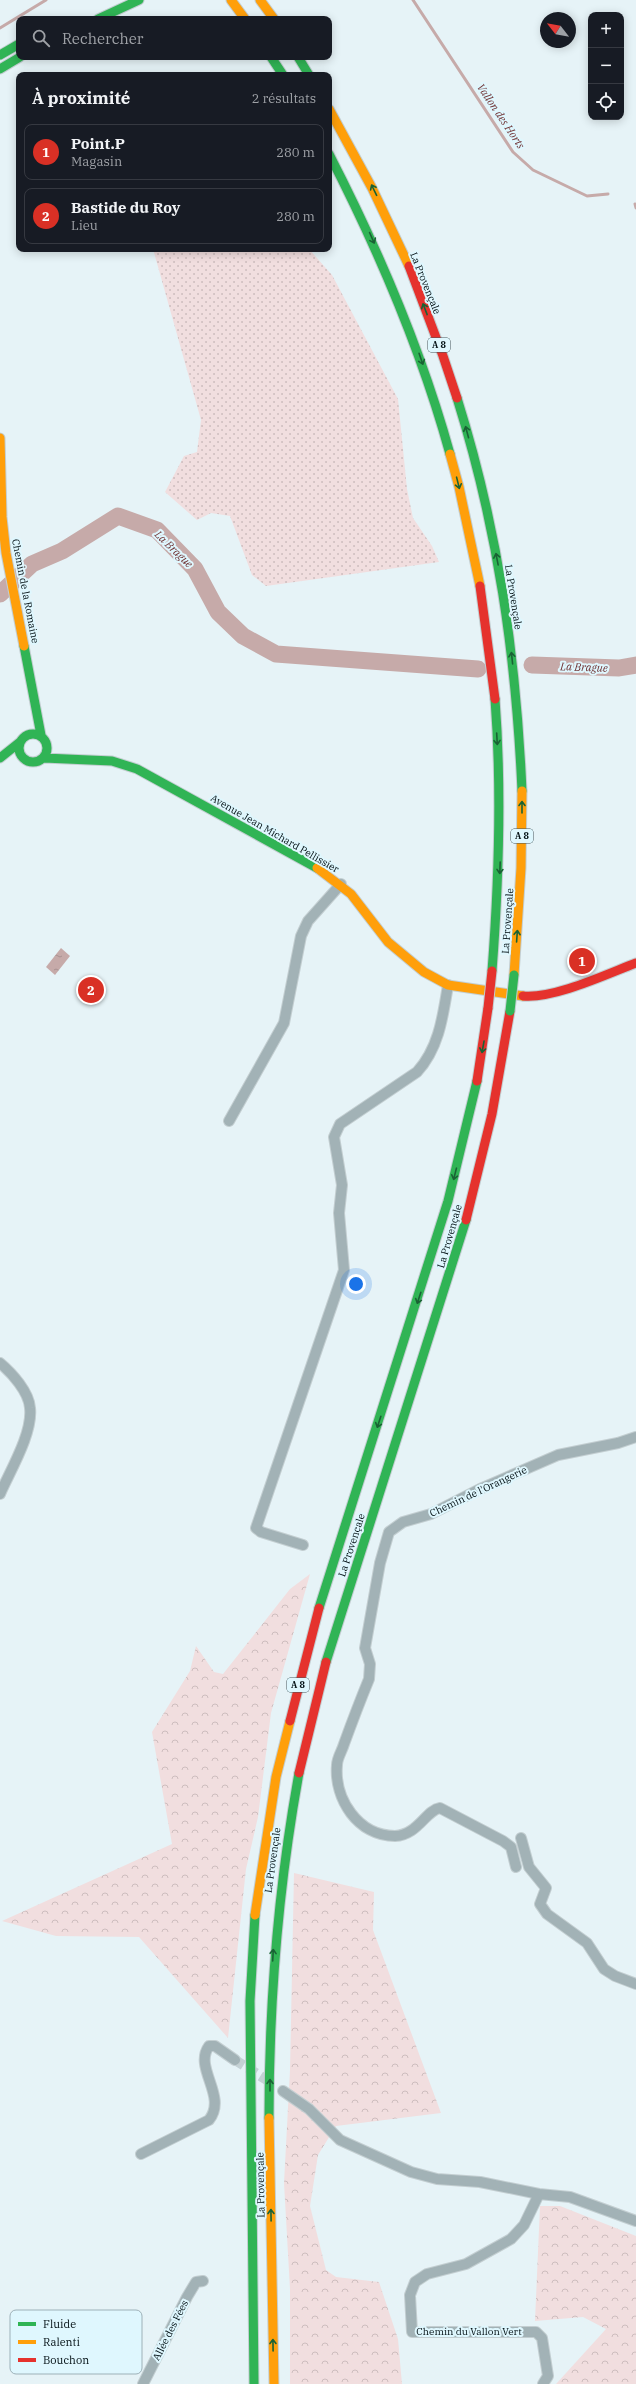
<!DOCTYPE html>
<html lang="fr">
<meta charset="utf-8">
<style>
body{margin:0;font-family:"IBM Plex Serif",serif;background:#20242c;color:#f1f3f6}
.controls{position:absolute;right:12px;top:12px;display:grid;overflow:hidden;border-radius:8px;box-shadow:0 2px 10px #0003}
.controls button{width:36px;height:36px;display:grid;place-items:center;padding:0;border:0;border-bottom:1px solid #363941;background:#171b24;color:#f1f3f6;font:20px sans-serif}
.compass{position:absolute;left:540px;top:12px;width:36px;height:36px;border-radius:50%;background:#171b24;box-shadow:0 2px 10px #0003;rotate:301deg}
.you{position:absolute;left:356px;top:1284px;width:14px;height:14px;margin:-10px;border:3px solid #fff;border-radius:50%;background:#1a73e8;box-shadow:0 0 0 6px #1a73e833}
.badge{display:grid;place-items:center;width:26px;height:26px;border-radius:50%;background:#d93025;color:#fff;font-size:13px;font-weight:700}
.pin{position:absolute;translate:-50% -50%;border:2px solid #fff;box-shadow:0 1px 4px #0006}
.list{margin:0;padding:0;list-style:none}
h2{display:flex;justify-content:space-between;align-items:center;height:52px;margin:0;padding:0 16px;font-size:17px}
h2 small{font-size:13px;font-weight:400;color:#9ea1a6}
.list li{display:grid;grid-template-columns:26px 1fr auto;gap:12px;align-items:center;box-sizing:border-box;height:56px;margin:0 8px 8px;padding:0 8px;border:1px solid #363941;border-radius:8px}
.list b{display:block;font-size:15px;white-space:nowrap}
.list p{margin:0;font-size:13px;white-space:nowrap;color:#9ea1a6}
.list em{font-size:13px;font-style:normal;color:#9ea1a6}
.icon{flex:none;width:22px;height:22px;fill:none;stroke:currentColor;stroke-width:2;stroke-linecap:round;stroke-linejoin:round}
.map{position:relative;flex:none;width:636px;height:2384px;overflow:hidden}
.search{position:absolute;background:#171b24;box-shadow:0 2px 10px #0003;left:16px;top:16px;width:316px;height:44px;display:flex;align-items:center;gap:10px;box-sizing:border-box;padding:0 14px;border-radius:8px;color:#9ea1a6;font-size:15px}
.panel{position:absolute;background:#171b24;box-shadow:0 2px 10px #0003;left:16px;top:72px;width:316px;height:180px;border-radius:8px}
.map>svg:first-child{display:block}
.grass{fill:url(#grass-dots)}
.forest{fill:url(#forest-crowns)}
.water{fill:url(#water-ripples)}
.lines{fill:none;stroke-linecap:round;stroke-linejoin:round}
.stream{stroke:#c6aaa9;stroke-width:3}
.river{stroke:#c6aaa9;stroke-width:17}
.street-tunnel{stroke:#c4d1d5;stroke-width:10;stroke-dasharray:10 5;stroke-linecap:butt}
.street-casing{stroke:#c3ced1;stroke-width:12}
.fast-casing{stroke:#c3ced1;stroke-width:11}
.slow-casing{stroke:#c3ced1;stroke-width:11}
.jam-casing{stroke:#c3ced1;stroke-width:11}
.street{stroke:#a2b2b6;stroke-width:10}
.fast{stroke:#30b455;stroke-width:9}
.slow{stroke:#ff9f0a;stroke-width:9}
.jam{stroke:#e5322d;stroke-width:9}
.fast-bridge-casing{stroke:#c3ced1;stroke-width:11;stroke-linecap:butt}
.jam-bridge-casing{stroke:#c3ced1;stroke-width:11;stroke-linecap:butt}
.fast-bridge{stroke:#30b455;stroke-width:9}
.jam-bridge{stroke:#e5322d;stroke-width:9}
.oneway{stroke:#196234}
.labels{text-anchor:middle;stroke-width:4;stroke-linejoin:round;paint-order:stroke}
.shield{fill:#dff7fe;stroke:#44555a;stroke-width:1}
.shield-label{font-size:9px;font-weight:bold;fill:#020f13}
.street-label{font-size:10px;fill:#020f13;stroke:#dff7fe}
.water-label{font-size:11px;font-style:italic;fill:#703334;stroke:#dff7fe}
.key{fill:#dff7fe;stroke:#9db1b8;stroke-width:1}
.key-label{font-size:11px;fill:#020f13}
</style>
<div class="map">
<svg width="636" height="2384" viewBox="0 0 636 2384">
<defs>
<pattern id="grass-dots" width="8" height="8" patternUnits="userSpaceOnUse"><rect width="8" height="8" fill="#f1dedf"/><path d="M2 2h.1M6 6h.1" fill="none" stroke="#cdbdbe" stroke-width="1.8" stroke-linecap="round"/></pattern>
<pattern id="forest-crowns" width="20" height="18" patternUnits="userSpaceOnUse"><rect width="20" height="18" fill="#f1dedf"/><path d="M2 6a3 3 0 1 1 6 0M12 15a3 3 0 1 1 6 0" fill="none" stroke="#cdbdbe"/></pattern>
<pattern id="water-ripples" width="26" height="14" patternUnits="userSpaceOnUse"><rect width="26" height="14" fill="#c6aaa9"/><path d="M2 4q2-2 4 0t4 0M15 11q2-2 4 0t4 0" fill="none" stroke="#a89191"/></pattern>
</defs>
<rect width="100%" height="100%" fill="#e6f3f7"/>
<!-- grass -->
<path class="grass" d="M153,249h156l23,26 66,124 9,90 6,29 19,28 7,16 -173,24 -14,-11 -22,-59 -19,-3 -14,7 -32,-28 19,-36 13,-4 4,-32z"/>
<!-- forest -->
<path class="forest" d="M310,1574l-39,139 -13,104 -12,52 -18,169 -89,-101 -83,-1 -54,-15 170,-77 -20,-112 38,-61 6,-25 18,26 9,2 67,-85z
M294,1873l80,19 -1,38 68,183 -105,13 -18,29 -8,51 16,64 10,7 43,5 19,57 4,45h-112v-95l-6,-106 6,-113z
M540,2206h20l76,30v148h-80l50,-55 -23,-12 -48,4z"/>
<!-- water -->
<path class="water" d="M61,948l9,8 -15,19 -9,-8z"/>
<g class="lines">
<!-- stream -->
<path class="stream" d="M413,0l100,152 20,18 54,26 21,-2
M0,28l46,-28
M635,204l1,4"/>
<!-- river -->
<path class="river" d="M0,594l32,-30 30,-13 56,-35 39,14 38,39 23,43 25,24 33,18 202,15
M532,665l87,3 17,-3"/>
<!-- street-tunnel -->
<path class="street-tunnel" d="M235,2060l38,24"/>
<defs>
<path id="street" d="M229,1121l55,-98 17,-87 7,-15 33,-37
M0,1363c12,10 29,29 30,45 3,25 -20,63 -30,86
M303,1545l-42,-13 -5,-4 88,-258 -5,-57 3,-28 -8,-48 6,-13 77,-52c22,-24 26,-56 31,-87
M521,1838l8,29 17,21 -6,16 7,10 40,29 17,26 11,7 21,8
M516,1867l-5,-20 -8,-6 -63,-33c-14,2 -22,27 -45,28 -37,0 -61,-37 -58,-71 0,-7 5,-14 7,-21 8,-22 16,-43 25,-65l1,-15 -5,-16 15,-85 9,-31 14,-10 28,-8 49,-25 78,-34 60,-12 18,-6
M283,2091l26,18 31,31 71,32 26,7 43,3 59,12 31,3 66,24
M141,2154l68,-34c19,-24 -16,-52 0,-74h6l20,14
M539,2194l-15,31 -13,14 -45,25 -39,10 -12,8 -5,13 2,37h124l6,6 6,38 -5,8
M143,2384l44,-87 9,-15 7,-1"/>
<path id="fast" d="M98,19l41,-19
M0,55l19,-11
M271,57l12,18
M298,57l11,18
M0,69l20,-12
M329,154c50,97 92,195 121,300
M457,398c41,131 59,257 65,393
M24,646l17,89
M19 748a14 14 0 1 1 28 0a14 14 0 1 1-28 0Z
M0,758l20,-16
M44,758l68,3 25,8 180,99
M492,971c7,-91 10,-181 3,-272
M319,1608l129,-407 29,-120
M326,1662l140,-442
M269,2118c0,-117 9,-230 30,-345
M254,2384l-4,-383 5,-86"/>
<path id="slow" d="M231,0l14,19
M260,0l14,19
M329,109l43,79 37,78
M0,438l2,79 4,36 18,93
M450,454l9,33 21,99
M317,868l34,26 37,48 36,30 24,13 75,11
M514,975l7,-107 1,-77
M255,1915l21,-138 14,-56
M269,2118l5,266"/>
<path id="jam" d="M409,266l34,90 14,42
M480,586l15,113
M523,996c31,3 84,-22 113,-33
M477,1081l11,-73
M466,1220l26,-106 18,-103
M290,1721l29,-113
M299,1773l27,-111"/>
</defs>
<!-- street casing -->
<use href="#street" class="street-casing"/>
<!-- fast casing -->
<use href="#fast" class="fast-casing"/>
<!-- slow casing -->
<use href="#slow" class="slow-casing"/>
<!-- jam casing -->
<use href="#jam" class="jam-casing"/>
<!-- street -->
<use href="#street" class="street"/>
<!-- fast -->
<use href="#fast" class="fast"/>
<!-- slow -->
<use href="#slow" class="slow"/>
<!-- jam -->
<use href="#jam" class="jam"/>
<defs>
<path id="fast-bridge" d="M510,1011l4,-36"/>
<path id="jam-bridge" d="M488,1008l4,-37"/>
</defs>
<!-- fast-bridge casing -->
<use href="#fast-bridge" class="fast-bridge-casing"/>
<!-- jam-bridge casing -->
<use href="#jam-bridge" class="jam-bridge-casing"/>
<!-- fast-bridge -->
<use href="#fast-bridge" class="fast-bridge"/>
<!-- jam-bridge -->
<use href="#jam-bridge" class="jam-bridge"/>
</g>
<!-- one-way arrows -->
<defs><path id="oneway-shaft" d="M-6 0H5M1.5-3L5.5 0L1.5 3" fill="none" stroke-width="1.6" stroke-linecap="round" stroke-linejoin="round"/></defs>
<g class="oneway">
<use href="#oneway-shaft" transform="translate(374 190) rotate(-116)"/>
<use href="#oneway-shaft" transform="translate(372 238) rotate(66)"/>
<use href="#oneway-shaft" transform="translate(425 309) rotate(-111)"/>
<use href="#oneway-shaft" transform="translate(421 359) rotate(71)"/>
<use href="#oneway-shaft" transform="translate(467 432) rotate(-105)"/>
<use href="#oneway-shaft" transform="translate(458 483) rotate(76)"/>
<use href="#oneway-shaft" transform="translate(497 559) rotate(-101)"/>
<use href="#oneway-shaft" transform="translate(512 658) rotate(-96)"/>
<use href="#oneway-shaft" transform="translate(497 739) rotate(87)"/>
<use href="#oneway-shaft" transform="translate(522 807) rotate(-90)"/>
<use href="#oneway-shaft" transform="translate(500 868) rotate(92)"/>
<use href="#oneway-shaft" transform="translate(517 936) rotate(-86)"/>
<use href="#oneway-shaft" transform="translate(483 1047) rotate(100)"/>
<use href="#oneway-shaft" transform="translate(455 1174) rotate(104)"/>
<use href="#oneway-shaft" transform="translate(419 1298) rotate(108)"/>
<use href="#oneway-shaft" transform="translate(379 1422) rotate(108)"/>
<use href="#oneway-shaft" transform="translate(273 1955) rotate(-87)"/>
<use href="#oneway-shaft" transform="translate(270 2085) rotate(-90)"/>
<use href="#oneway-shaft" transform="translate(271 2215) rotate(-91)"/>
<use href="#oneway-shaft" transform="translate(273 2345) rotate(-91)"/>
</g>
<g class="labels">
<!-- shield labels -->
<g class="shield">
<rect x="428" y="338" width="22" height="14" rx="3"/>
<rect x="511" y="829" width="22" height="14" rx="3"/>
<rect x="287" y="1678" width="22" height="14" rx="3"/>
</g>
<g class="shield-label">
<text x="439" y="348">A 8</text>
<text x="522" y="839">A 8</text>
<text x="298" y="1688">A 8</text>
</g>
<!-- street labels -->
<g class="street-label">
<text transform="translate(426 283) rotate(68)" y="4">La Provençale</text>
<text transform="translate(26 591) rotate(79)" y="4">Chemin de la Romaine</text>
<text transform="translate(514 597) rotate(81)" y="4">La Provençale</text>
<text transform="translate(275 833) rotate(30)" y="4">Avenue Jean Michard Pellissier</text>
<text transform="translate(507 921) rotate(-86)" y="4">La Provençale</text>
<text transform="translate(449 1236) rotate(-74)" y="4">La Provençale</text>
<text transform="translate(478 1491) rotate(-25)" y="4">Chemin de l'Orangerie</text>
<text transform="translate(351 1545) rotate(-72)" y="4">La Provençale</text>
<text transform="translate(272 1860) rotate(-82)" y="4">La Provençale</text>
<text transform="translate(260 2185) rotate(-91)" y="4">La Provençale</text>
<text transform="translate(170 2330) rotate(-63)" y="4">Allée des Fées</text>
<text x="469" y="2335">Chemin du Vallon Vert</text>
</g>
<!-- water labels -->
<g class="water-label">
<text transform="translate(501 116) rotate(56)" y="4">Vallon des Horts</text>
<text transform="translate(174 549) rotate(44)" y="4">La Brague</text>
<text transform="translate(584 667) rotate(2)" y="4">La Brague</text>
</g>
</g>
<!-- legend -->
<rect x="10" y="2310" width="132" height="64" rx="6" class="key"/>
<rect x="18" y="2322" width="18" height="4" fill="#30b455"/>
<rect x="18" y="2340" width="18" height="4" fill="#ff9f0a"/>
<rect x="18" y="2358" width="18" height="4" fill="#e5322d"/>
<g class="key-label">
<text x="43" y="2328">Fluide</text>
<text x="43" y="2346">Ralenti</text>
<text x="43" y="2364">Bouchon</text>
</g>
</svg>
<div class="controls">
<button>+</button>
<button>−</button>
<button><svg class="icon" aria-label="locate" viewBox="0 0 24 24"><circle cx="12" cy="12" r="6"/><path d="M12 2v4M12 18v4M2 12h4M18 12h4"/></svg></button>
</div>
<svg class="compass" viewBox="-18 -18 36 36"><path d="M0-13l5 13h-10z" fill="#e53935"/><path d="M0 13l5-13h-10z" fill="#9ea1a6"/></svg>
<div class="you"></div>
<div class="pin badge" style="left:582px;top:961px">1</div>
<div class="pin badge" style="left:91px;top:990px">2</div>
<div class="search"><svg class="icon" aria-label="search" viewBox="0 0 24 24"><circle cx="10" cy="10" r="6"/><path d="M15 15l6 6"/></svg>Rechercher</div>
<section class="panel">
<h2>À proximité<small>2 résultats</small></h2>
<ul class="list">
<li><span class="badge">1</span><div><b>Point.P</b><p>Magasin</p></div><em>280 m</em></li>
<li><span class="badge">2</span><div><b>Bastide du Roy</b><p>Lieu</p></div><em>280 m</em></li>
</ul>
</section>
</div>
